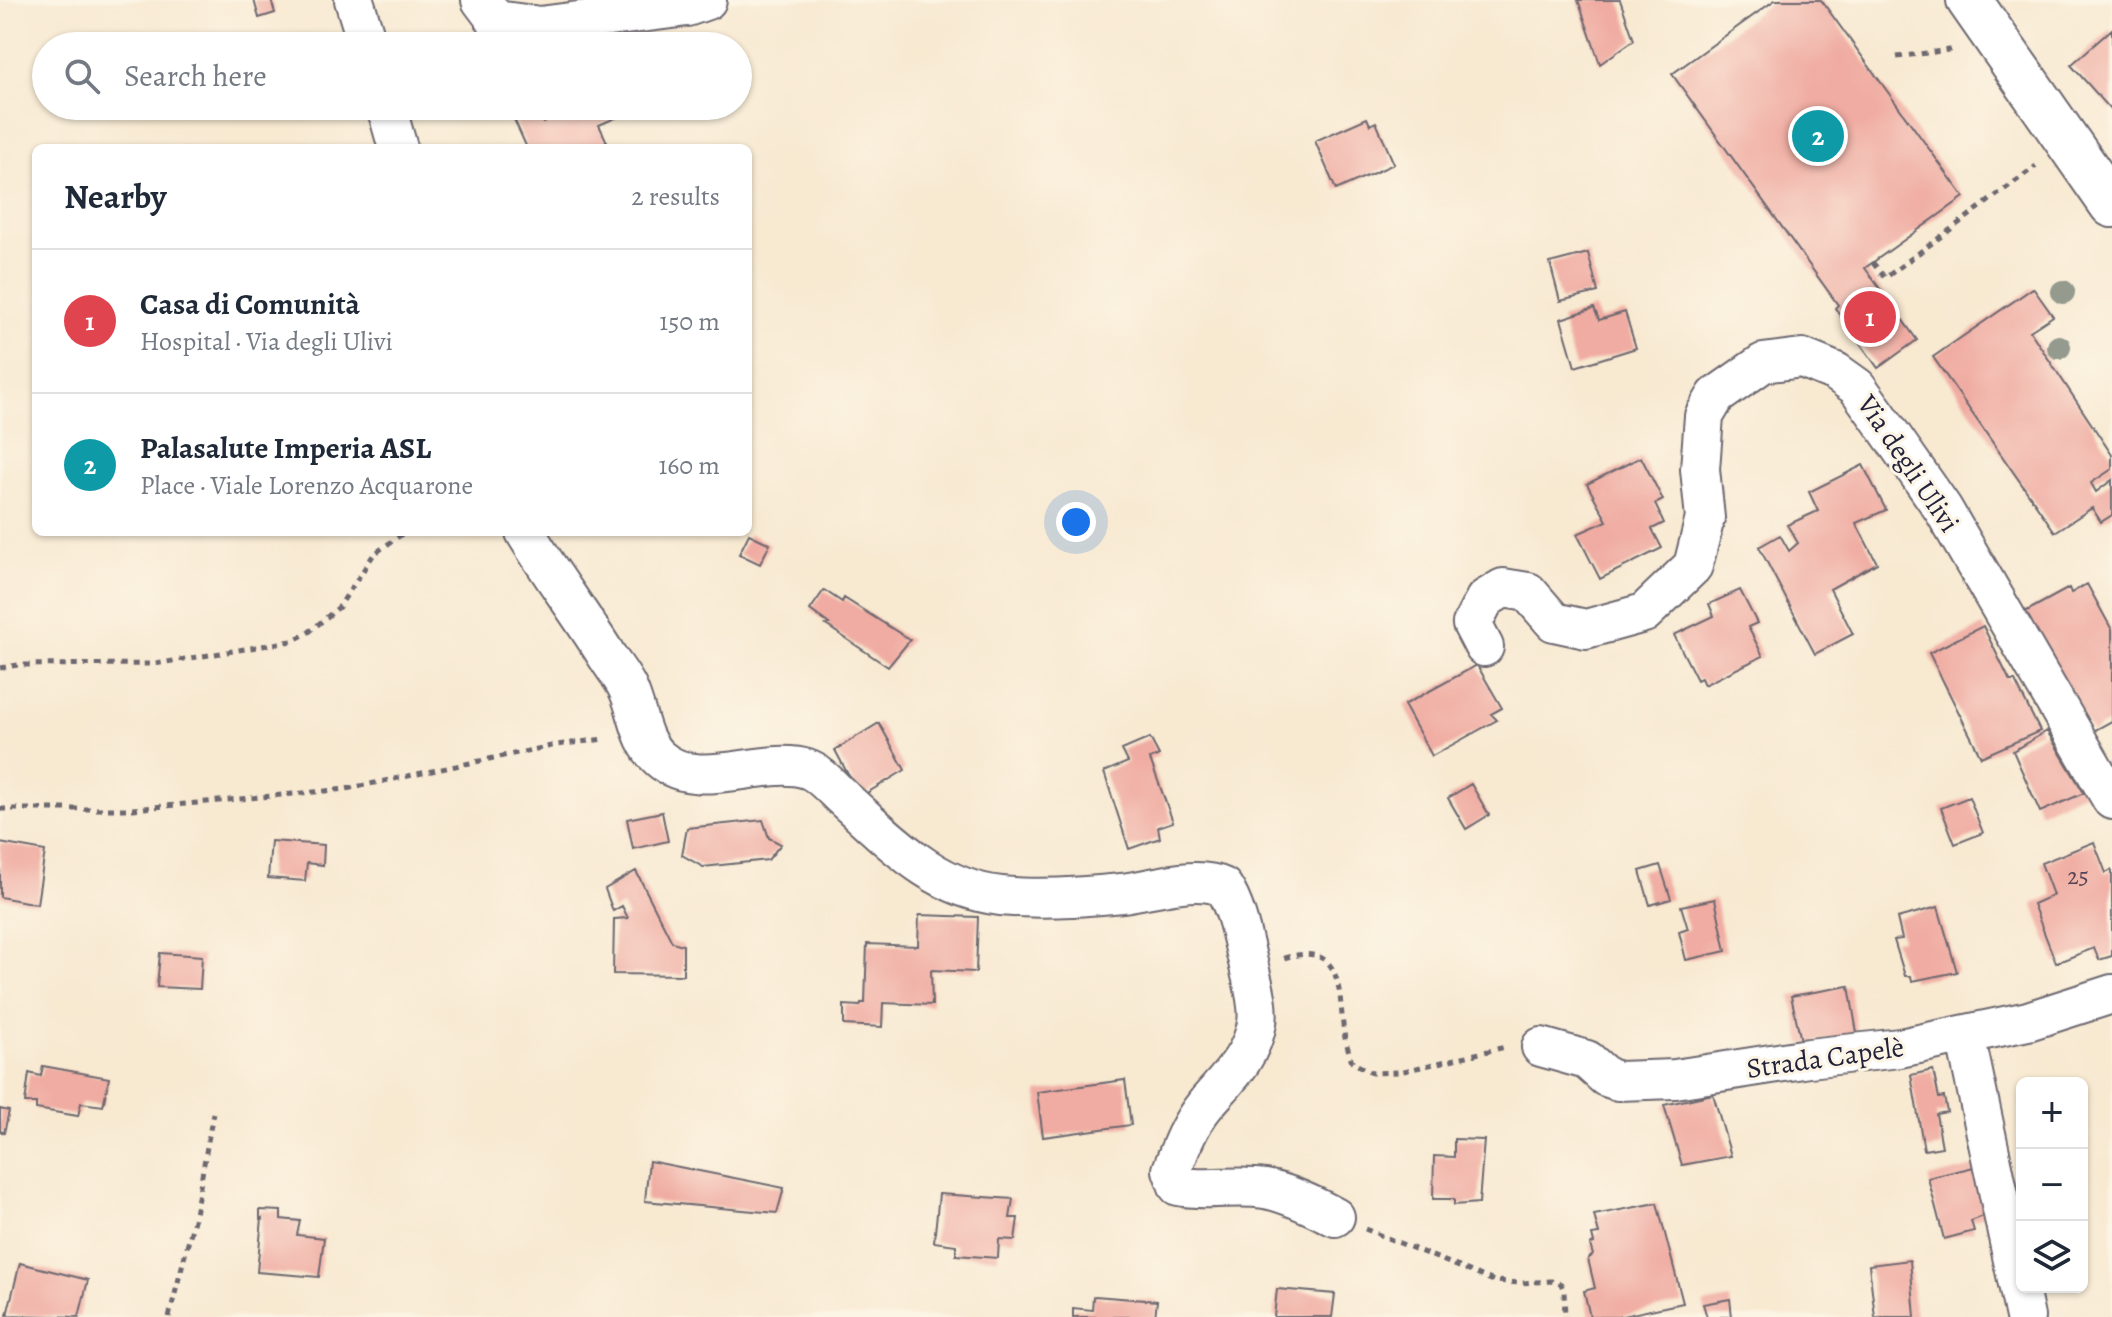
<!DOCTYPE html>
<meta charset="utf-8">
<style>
body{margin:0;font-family:Alegreya,serif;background:#f6f6f7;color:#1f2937}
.controls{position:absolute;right:24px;bottom:24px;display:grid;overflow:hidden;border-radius:12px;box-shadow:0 2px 6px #0004}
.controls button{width:72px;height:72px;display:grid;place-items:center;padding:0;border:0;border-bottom:2px solid #e0e1e3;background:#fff;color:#1f2937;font:40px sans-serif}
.you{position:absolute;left:1076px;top:522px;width:28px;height:28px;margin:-20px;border:6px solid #fff;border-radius:50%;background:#1a73e8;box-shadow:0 0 0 12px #1a73e833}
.badge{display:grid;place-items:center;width:52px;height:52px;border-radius:50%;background:#c8321e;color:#fff;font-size:26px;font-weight:700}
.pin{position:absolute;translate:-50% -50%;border:4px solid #fff;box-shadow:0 2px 8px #0006}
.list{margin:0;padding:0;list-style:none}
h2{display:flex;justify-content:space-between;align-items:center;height:104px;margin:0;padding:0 32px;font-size:34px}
h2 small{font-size:26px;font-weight:400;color:#747a83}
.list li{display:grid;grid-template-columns:52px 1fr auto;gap:24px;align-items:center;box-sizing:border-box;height:144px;padding:0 32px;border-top:2px solid #e0e1e3}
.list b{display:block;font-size:30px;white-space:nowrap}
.list p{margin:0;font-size:26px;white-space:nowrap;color:#747a83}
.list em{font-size:26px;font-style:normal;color:#747a83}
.icon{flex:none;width:44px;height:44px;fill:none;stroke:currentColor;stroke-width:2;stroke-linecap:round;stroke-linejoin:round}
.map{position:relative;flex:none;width:2112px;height:1317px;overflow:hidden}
.search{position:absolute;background:#fff;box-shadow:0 2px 6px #0004;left:32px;top:32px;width:720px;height:88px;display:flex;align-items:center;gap:20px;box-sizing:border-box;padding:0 28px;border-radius:44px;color:#747a83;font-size:30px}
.panel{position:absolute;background:#fff;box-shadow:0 2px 6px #0004;left:32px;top:144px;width:720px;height:392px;border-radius:12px}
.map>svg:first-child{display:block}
.building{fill:#f0aca2}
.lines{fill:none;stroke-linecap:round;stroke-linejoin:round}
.minor-casing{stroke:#6d6870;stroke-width:42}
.tertiary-casing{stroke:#6d6870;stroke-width:48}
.path{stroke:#6d6870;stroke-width:5;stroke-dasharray:6 6;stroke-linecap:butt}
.minor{stroke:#fff;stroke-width:38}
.tertiary{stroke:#fff;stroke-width:44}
.tree{fill:#949a8e}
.labels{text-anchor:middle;stroke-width:6;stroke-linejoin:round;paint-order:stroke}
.number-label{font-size:24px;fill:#564455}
.street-label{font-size:28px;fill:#22223b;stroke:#fcf5e5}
</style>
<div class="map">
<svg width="2112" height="1317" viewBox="0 0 2112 1317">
<rect width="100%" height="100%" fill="#fcf5e5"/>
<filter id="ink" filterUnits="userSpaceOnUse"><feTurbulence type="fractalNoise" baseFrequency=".0125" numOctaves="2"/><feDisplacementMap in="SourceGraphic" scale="16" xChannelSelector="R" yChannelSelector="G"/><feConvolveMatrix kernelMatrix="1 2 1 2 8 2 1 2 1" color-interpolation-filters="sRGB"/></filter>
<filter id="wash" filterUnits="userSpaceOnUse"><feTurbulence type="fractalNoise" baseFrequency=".006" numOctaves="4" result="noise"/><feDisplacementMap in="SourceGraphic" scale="32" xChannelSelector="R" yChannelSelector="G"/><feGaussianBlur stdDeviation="1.8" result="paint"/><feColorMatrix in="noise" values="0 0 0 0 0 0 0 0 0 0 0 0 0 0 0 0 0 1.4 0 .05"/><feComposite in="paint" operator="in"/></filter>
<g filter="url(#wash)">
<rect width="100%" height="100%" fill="#f8e9d1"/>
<g id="blocks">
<!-- building -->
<path class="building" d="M254,0h17l4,13 -16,5z
M1578,0h42l14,40 -34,24z
M1775,0h46l143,197 -99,71 52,72 -39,28 -43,-60 3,-3 -166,-231z
M2112,29v82l-41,-46z
M508,106h28l8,17 5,-4 -6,-13h81l3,7 -28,12 8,17 -14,6h-66z
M1367,118l3,7 6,-3 18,42 -58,26 -21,-49z
M1588,253l10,39 -38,9 -10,-38z
M2033,288l20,28 -23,15 82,124v14l-21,14 5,9 16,-12v35l-11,7 -9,-14 -37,24 -122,-175z
M1594,308l5,12 26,-8 11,36 -61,19 -14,-48z
M1641,457l22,43 -8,4 9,19 -12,6 10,19 -62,31 -23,-45 30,-13 -20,-37z
M1863,465l23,45 -30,13 21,40 -47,26 23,45 -38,20 -56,-107 21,-12 9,16 9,-8 -11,-18 31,-14 -9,-19z
M749,534l21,10 -10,20 -21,-10z
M2087,584l25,46v91l-20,11 -67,-120 44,-24 2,5z
M824,590l18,12 2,-4 66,42 -22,27 -62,-42 3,-1 -19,-14z
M1740,590l17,33 -9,4 15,29 -59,29 -3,-7 -4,2 -23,-45 40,-19 -5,-12z
M1983,626l27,55h5l25,50 -59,26 -52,-104z
M1477,665l25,43 -11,6 6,6 -65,36 -28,-51z
M879,723l26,47 -45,27 -25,-47z
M2047,731l37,62 -44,19 -27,-61z
M1150,738l9,17 -9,4 23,63 -15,5 2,11 -31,11 -25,-77 24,-10 -6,-12z
M1471,784l18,31 -23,14 -18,-31z
M1969,797l14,36 -28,11 -14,-36z
M662,812l6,29 -35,8 -6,-30z
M763,820l6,18 12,6 -13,16 -65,7 -21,-12 5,-27z
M271,841l53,4 -1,20 -16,-2 -2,18 -37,-3z
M2094,842l12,31 5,-3 1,2v84l-13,4 -5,-12 -38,15 -23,-59 20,-9 -12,-32z
M0,843l45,8 -8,53 -37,-7z
M1660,865l11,34 -21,6 -10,-34z
M636,871l36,71 11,3v30l-70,-1 1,-55 14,-1 -6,-12 -9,5 -8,-22z
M1715,899l11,52 -40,9 -7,-28 9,-3 -7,-23z
M1938,907l19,65 -45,9 -1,-5h-6l-11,-36 8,-1 -5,-21z
M919,915l59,2 -2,55 -45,-2 1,35 -49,-2 -1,24 -38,-2v-20l16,1 1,-3h4l2,-59 51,2z
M160,953l42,3 -2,33 -43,-2z
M1849,986l8,47 -55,12 -11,-49z
M43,1066l66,12 -6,28 -22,-3 -3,13 -42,-7v-6h-11l4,-30 12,3z
M1933,1070l6,28 5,-1 3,15 -11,2 6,33 -18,3 -13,-75z
M1125,1080l6,45 -88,12 -6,-45z
M1713,1094l18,62 -49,9 -18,-60z
M0,1109l9,2 -5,22 -4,-2z
M1454,1139l30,1 -5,63 -25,2v-6h-21l1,-43 20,1z
M649,1161l135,27 -7,25 -132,-12z
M1978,1166l13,47 -20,8 3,10 -30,8 -16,-61z
M939,1194l74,5 -3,19h8l-3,22 -16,-1 -1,19 -42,-3v-10l-22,-3z
M1657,1203l26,100 -65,14h-28l-6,-26 11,-3 -7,-29 5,-4 -3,-10 4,-2 -2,-8 7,-1 -5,-19z
M260,1210l21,1v8l19,2 -3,14 27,3 -5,39 -62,-5 5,-54 -2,1z
M1910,1260l5,57h-40l-6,-52z
M20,1263l68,17 -9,37 -72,-2z
M1277,1289l58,5 -3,23h-58z
M1095,1296l62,5 -2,16h-82v-9l19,2 1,-13z
M1730,1299l2,18h-25l-4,-13z"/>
</g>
</g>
<g filter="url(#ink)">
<use href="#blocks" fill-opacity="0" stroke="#6d6870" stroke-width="2"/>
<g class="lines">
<defs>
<path id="minor" d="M354,0l14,46
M481,0l15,20 44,6 147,-19 20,-7
M386,106l12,42
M525,532c25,41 54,80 80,121 7,12 17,23 23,36 11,24 11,52 32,70 38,34 105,-4 147,10 13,4 27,21 37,30 47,42 91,90 157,97 39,4 82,1 121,-3 30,-3 72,-19 101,-6 14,21 19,51 25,75 4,19 12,42 9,61 -6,35 -30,56 -52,82 -16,20 -24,41 -33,65l6,16c29,6 58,-2 87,3 23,4 49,17 70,28
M1484,647l-12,-23 13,-25 18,-11 25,4 26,30 32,7 58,-16 49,-47 12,-48 -5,-49 4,-53 12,-20 47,-33 39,-5 34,14 21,15 21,29 65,93 169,291
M1965,1035l60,282
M1541,1047l46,13 19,17 12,4 57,-2 134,-21 91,-10 128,-27 84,-27"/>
<path id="tertiary" d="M1969,0l143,205"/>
</defs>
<!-- minor casing -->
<use href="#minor" class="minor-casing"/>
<!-- tertiary casing -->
<use href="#tertiary" class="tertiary-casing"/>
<!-- path -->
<path class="path" d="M1897,57l59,-8
M1873,263l12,15 151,-112
M0,668l18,-3 137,-1 137,-23 17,-9 30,-25 35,-53 31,-22
M0,809h133l213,-20 210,-44 49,-6
M1284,958c64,-19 53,40 61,80 2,8 5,17 7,24l20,11 28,-1 105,-25
M1365,1229l129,52 27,2 30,-2 10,3 3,7 1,26
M169,1317l25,-97 19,-107"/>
<!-- minor -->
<use href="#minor" class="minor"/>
<!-- tertiary -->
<use href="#tertiary" class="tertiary"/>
</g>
<!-- trees -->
<g class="tree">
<circle cx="2063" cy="292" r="12"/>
<circle cx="2059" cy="347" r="12"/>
</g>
</g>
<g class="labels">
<!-- number labels -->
<g class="number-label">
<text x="2078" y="884">25</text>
</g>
<!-- street labels -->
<g class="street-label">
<text transform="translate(1909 463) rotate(56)" y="10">Via degli Ulivi</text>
<text transform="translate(1825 1057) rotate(-8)" y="10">Strada Capelè</text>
</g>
</g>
</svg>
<div class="controls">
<button>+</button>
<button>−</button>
<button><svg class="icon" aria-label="layers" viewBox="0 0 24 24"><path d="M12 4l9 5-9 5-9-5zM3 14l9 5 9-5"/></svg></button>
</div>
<div class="you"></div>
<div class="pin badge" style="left:1870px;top:317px;background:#e0444e">1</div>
<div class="pin badge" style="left:1818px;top:136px;background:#0f9aa8">2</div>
<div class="search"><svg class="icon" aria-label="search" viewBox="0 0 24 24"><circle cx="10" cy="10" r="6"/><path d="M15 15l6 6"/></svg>Search here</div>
<section class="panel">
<h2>Nearby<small>2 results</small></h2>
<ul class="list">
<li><span class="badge" style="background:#e0444e">1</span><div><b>Casa di Comunità</b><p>Hospital · Via degli Ulivi</p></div><em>150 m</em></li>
<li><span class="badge" style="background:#0f9aa8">2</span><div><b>Palasalute Imperia ASL</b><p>Place · Viale Lorenzo Acquarone</p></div><em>160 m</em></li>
</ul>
</section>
</div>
